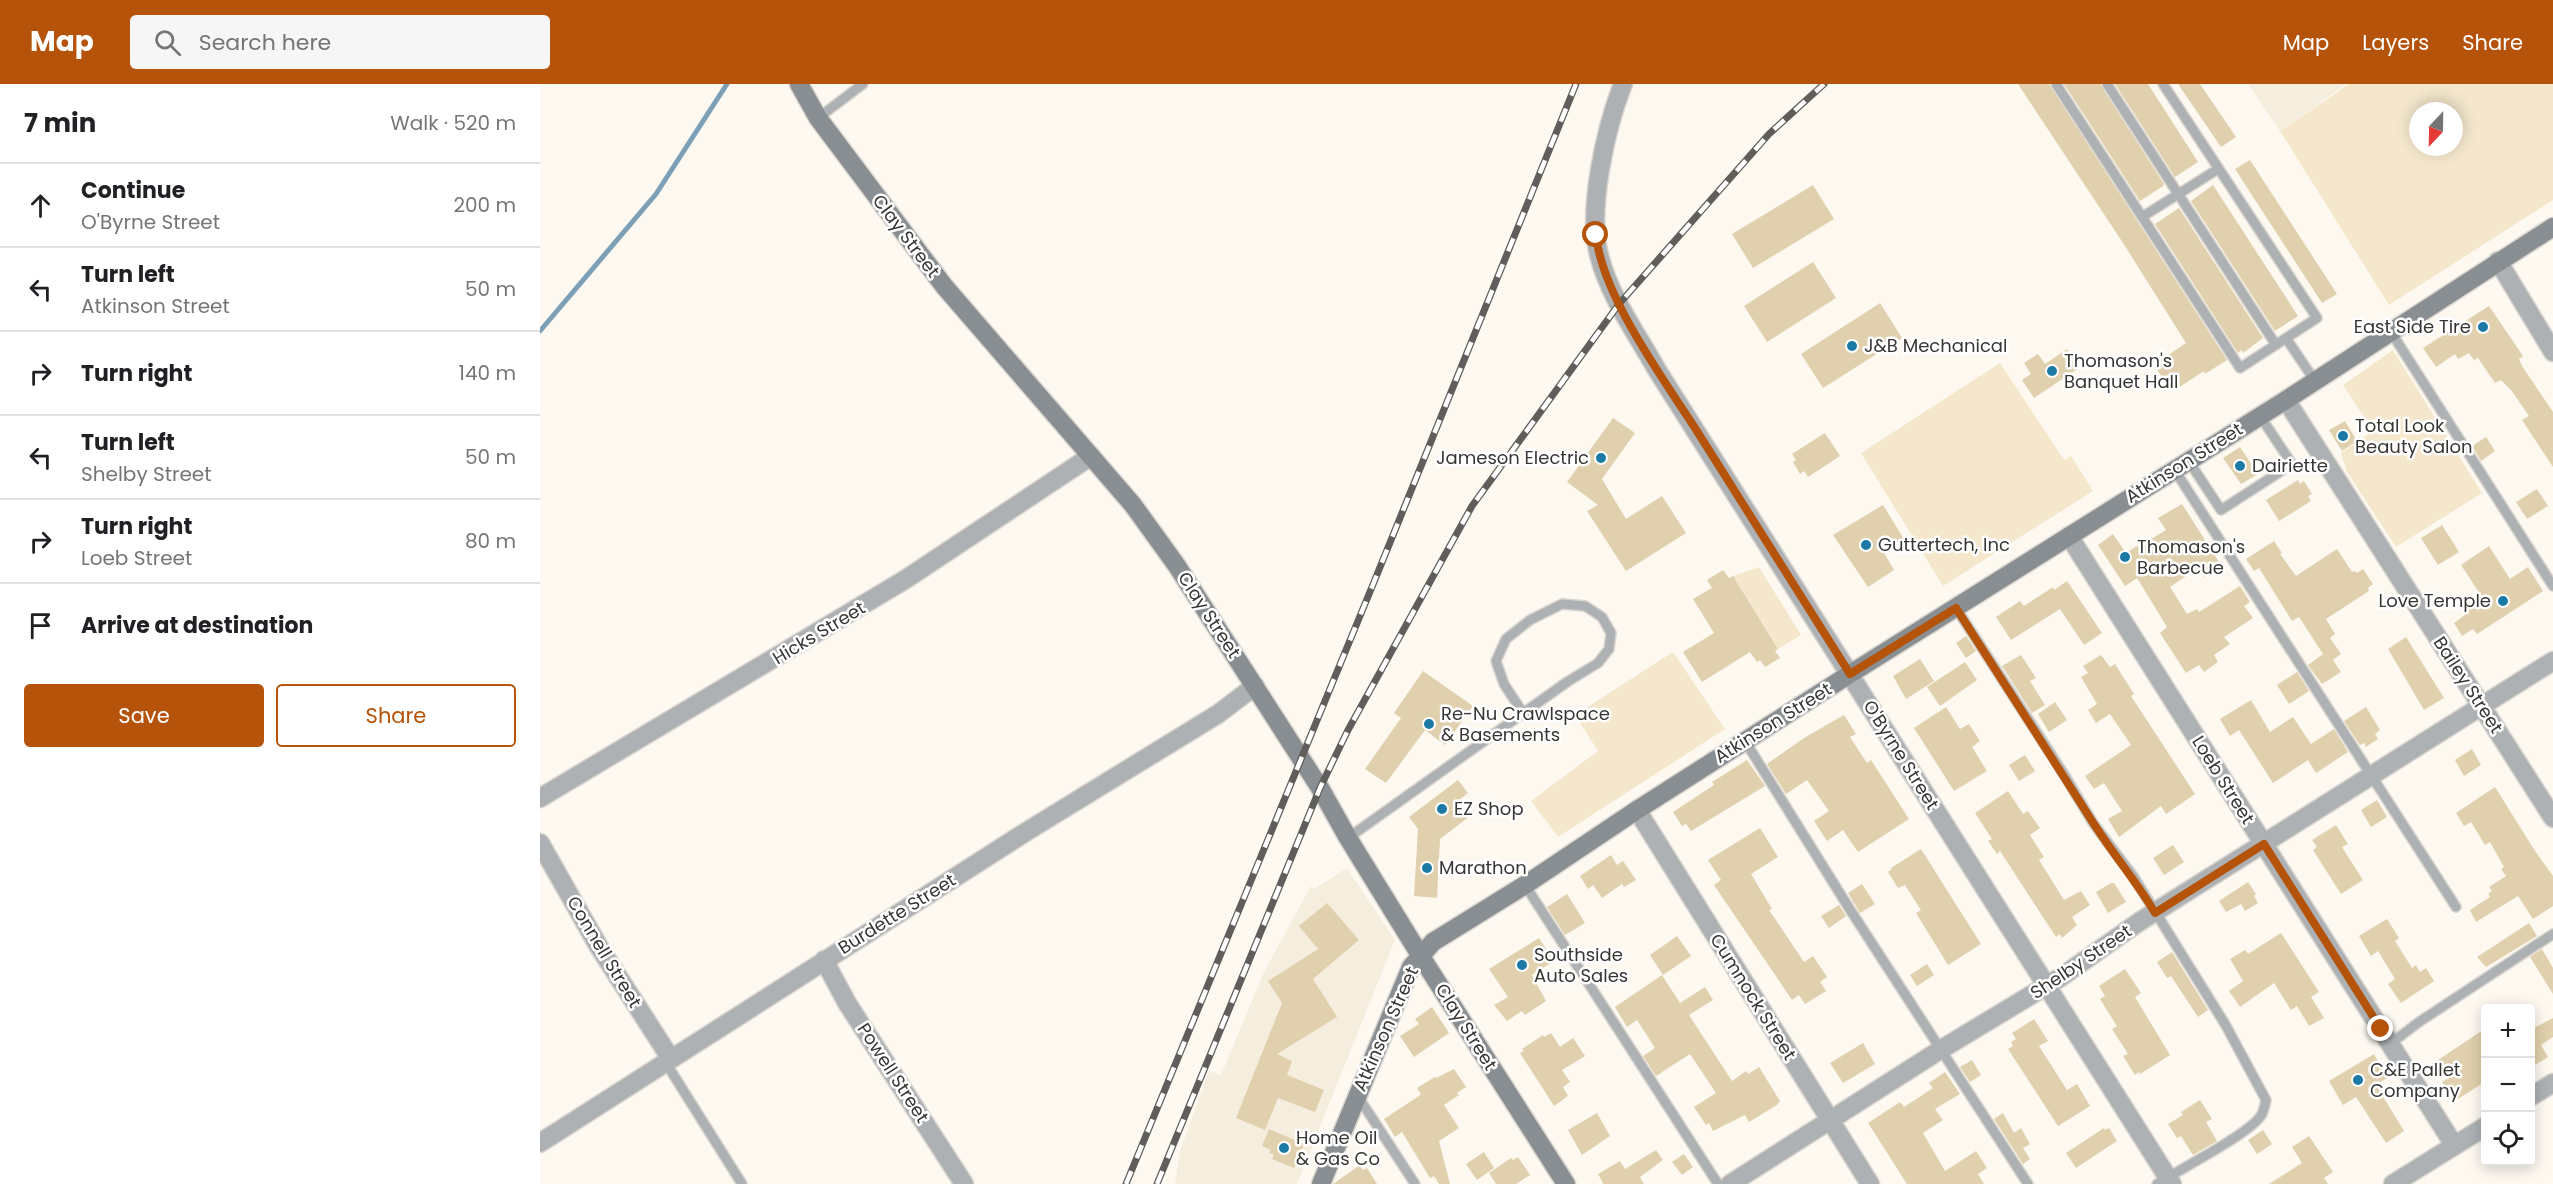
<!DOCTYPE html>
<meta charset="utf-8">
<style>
body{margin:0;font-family:Poppins,sans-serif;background:#f6f6f6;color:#202124}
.controls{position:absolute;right:18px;bottom:18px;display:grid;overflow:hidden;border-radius:6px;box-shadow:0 3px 15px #0003}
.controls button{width:54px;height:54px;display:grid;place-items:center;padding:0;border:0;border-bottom:2px solid #e0e0e0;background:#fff;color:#202124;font:30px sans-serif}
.compass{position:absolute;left:1869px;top:18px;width:54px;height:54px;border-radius:50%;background:#fff;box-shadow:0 3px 15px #0003;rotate:202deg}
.stop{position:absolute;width:18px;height:18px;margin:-14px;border:4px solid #b45309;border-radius:50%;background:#fff}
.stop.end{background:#b45309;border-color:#fff;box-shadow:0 2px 6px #0008}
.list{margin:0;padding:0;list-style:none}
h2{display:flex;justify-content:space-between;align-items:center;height:78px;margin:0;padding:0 24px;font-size:26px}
h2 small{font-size:20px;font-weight:400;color:#757577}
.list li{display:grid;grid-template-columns:39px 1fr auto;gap:18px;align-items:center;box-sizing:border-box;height:84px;padding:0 24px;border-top:2px solid #e0e0e0}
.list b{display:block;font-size:22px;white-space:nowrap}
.list p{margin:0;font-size:20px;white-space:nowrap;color:#757577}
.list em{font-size:20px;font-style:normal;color:#757577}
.actions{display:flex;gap:12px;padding:18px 24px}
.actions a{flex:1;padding:14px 0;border:2px solid #b45309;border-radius:6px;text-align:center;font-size:21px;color:#b45309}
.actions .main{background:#b45309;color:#fff}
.icon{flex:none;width:33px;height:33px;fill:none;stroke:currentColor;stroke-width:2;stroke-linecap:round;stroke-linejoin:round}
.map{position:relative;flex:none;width:2013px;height:1100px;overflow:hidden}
header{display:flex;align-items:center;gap:36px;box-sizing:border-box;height:84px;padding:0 30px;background:#b45309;color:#fff}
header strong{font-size:28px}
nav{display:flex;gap:33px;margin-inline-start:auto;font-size:21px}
.search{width:420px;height:54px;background:#f6f6f6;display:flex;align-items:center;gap:15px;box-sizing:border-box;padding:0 21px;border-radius:6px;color:#757577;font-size:22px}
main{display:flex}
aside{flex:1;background:#fff}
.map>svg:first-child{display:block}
.built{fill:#f5edde}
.green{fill:#f4e7cc;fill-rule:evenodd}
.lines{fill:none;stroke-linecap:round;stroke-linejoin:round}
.stream{stroke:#7ea0b6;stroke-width:5}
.building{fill:#e0d0ad}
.lane-casing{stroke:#dad6cf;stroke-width:12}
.street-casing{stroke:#dad6cf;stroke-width:21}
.secondary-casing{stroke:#dad6cf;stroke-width:21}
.lane{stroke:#adb1b3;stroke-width:9}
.street{stroke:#adb1b3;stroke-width:18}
.secondary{stroke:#888e91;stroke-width:18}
.rail-casing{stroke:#605e5a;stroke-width:7}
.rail{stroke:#fff;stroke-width:4.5;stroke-dasharray:14;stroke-linecap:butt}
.route{stroke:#b45309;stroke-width:8}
.poi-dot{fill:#1b79a6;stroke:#fff;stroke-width:2}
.labels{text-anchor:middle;stroke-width:5;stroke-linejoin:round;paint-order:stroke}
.street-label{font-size:18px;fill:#383633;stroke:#fff}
.poi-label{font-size:18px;fill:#383633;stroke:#fff;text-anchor:start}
</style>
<header>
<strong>Map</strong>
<div class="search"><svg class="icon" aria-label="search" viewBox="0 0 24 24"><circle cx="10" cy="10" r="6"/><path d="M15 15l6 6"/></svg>Search here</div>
<nav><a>Map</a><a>Layers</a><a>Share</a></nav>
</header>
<main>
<aside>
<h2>7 min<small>Walk · 520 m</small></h2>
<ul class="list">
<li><svg class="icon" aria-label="ahead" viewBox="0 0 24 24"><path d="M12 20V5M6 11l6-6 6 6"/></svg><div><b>Continue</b><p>O'Byrne Street</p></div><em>200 m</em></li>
<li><svg class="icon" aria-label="left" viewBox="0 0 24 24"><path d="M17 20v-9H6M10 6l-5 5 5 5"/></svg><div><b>Turn left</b><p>Atkinson Street</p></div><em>50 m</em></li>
<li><svg class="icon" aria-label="right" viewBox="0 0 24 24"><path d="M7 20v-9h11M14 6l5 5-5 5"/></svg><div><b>Turn right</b></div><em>140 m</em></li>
<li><svg class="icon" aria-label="left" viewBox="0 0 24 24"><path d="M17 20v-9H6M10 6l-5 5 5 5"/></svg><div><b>Turn left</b><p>Shelby Street</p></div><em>50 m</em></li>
<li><svg class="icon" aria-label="right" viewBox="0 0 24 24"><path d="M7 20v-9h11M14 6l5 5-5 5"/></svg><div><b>Turn right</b><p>Loeb Street</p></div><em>80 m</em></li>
<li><svg class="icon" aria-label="arrive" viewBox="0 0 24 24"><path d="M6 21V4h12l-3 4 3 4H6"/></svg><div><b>Arrive at destination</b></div></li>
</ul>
<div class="actions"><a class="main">Save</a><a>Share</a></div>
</aside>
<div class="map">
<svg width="2013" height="1100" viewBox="0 0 2013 1100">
<rect width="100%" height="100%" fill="#fdf9f1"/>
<!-- built -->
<path class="built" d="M1708,0h98l-66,47z
M807,784l48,72 -98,244h-122l5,-33 29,-80 12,4 43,-103 47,-86 3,3z"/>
<!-- green -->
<path class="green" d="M1809,0h204v116l-164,105 -109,-174zM1878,27h36v36h-36z
M1853,266l89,143 -86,54 -49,-75 -6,-19 32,-22 -30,-46z
M1460,279l64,97 7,-4 22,35 -150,95 -82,-133z
M1219,483l42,68 -23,14 -45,-73z
M1133,568l52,77 -167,108 -27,-36 67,-50 -23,-36z"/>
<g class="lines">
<!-- stream -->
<path class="stream" d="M0,247l116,-137 71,-110"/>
</g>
<!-- building -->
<path class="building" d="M1478,0h31l178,276 -22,14 -1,-3 -29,19 -1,-2 -3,2 -16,-23v-3l31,-21 -63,-100z
M1524,0h36l64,100 -1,2 -23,15z
M1575,0h33l50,78 -23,15z
M1638,0h22l36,53 -15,10z
M1710,76l87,134 -15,9 -87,-134z
M1273,101l21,34 -81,49 -21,-34z
M1673,101l85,131 -23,15 -84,-130z
M1639,124l84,130 -20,15 -1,-3 -4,3 -83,-129z
M1273,178l23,36 -69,44 -23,-36z
M1340,219l22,35 -79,50 -22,-34z
M1949,222l34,50 -4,3 3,7 31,46v55l-31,-47 7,-4 -18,-26 -10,-10 -6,3 -17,-25 -4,2 -5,-7 -11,6 -3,-5 -19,13 -13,-19z
M1527,265l12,19 -45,30 -12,-18 9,-6 -7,-11 14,-9 7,10z
M1073,334l22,15 -33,46 24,40 36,-23 24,37 -60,38 -39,-60 11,-6 -31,-23z
M1805,337l12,20 -15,10 -13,-21z
M1285,349l15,23 -32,21 -4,-6 -4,3 -7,-12 3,-2 -4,-6z
M1946,353l9,14 -14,10 -9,-15z
M1700,363l18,27 -17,10 -18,-26z
M1758,396l2,4 4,-3 8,13 -4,2 3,5 -32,20 -13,-21z
M1997,405l11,17 -21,13 -11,-17z
M1642,420l39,61 -17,12 -6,-9 -28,19 17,27 10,-5 2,3 41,-26 10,16 -6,4 9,12 -29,19 6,7 -16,11 4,7 -14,10 -5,-7 -13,8 -26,-40 7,-6 -30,-49 -12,8 -27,-41 15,-11 13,19 11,-7 1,1 28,-17 -8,-12z
M1343,421l21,34 -21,12 11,19 -26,17 -35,-52z
M1902,441l17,27 -21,13 -17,-27z
M1734,457l8,12 -2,1 16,22 41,-27 15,23 3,-1 2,2 6,-4 10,15 -5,4 1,3 -43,28 9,15 -5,4 11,16 -8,6 8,12 -19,12 -14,-19 15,-11 -24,-37 -7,4 -33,-53 -5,3 -8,-12z
M1949,462l21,33 18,-12 15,24 -66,43 -4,-5 -11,7 -8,-13 11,-8 -3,-5 20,-13 -21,-32z
M1183,486l6,8 4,-2 45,73 -3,2 5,7 -15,9 -5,-7 -3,2 -7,-10 -48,30 -19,-30 31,-19 -21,-34 19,-11 -5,-8z
M1527,497l35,52 -18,12 -24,-36 -49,31 -15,-23 24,-16 4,5 29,-19 1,3z
M1426,552l10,15 -10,7 -10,-15z
M1866,553l38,61 -20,12 -36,-61z
M1481,571l15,23 -6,3 15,24 -13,8 -30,-47z
M1561,571l9,12 5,-3 19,30 -3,2 64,98 -29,20 -5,-8 -42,31 -11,-18 14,-8 -18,-28 -10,6 -9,-13 46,-31 -21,-31 -14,9 -8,-13 9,-6 -16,-27 7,-4 -5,-7z
M1380,575l14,22 -28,18 -13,-23z
M1425,578l12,18 -37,26 -13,-19z
M883,587l50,35 -28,39 -20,-15 -39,53 -21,-14 36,-51 -7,-5z
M1757,588l12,19 -20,13 -12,-19z
M1711,616l19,32 23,-15 18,27 23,-15 14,23 -32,21 -8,-13 -35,23 -34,-53 -9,6 -10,-17z
M1515,618l12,18 -18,12 -11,-18z
M1406,623l14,22 9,-5 11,17 -8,6 15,24 -33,20 -40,-63z
M1826,623l14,23 -5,4 3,5 -12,8 -2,-4 -4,2 -16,-24z
M1304,631l12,19 -6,3 17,26 4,-3 38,59 -51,33 -15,-22 -16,11 -13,-20 15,-10 -22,-31 -21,14 -19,-30 37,-26z
M1932,665l9,16 -17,11 -9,-16z
M1485,671l10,16 -16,10 -10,-16z
M1207,676l18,26 -74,45 -5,-7 -4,2 -9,-14 41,-27 -2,-3z
M918,696l10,13 -10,8 12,15 -30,23 -3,59 -23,-2 4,-67 -9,-12z
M1955,703l40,64 18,25v30l-20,13 -15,-23 -42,26 -6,-12 20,-13 -2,-3 4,-3 -3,-4 17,-11 -5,-7 3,-2 -14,-25 -5,3 -14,-23 -7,4 -8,-13z
M1468,707l15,23 5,-3 12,17 -10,7 14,22 -5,3 25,40 17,-9 9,14 -18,12 5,8 -15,13 -2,-4 -4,3 -56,-86 -3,3 -9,-13 4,-2 -17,-26z
M1837,716l10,17 -16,10 -10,-17z
M1796,741l12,19 -6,3 21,33 -22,14 -28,-44 4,-3 -5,-7z
M1220,744l18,29 -27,17 21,35 -3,1 35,52 9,-6 14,21 -7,5 6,9 -21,13 -6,-9 -7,5 -78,-115 7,-5 -13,-20z
M1633,761l11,17 -20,13 -11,-17z
M1381,765l60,95 -33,21 -32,-52 5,-3 -16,-25 -7,3 -10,-16 4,-3 -1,-1z
M1071,771l6,10 6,-4 13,19 -12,7 -2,-3 -20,14 -9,-13 -5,4 -8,-13z
M1708,798l8,12 -2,2 4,7 -13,8 -4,-7 -15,8 -7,-11z
M1571,799h3l12,19 -18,11 -12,-21z
M1322,800l13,20 -15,9 -12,-20z
M1027,810l18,29 -20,12 -18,-28z
M787,819l32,37 -46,39 24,38 -60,37 15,7 -5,14 37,15 -9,22 -37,-14 -13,32 -29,-12 46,-115 -14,-22 50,-32 -19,-23z
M1299,821l7,11 -17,12 -8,-12z
M1847,835l12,19 -4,3 17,27 4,-3 4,7 6,-4 8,13 -33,22 -13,-19 7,-5 -17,-28 -7,5 -12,-20z
M1989,839l8,13 -51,31 -9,-10z
M1741,849l38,59 -8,5 13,21 -15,8 -12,-20 -6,4 -17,-27 -34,24 -11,-16 14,-10 -13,-22 15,-9 3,4z
M1137,852l14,20 -28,19 -13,-20z
M999,854l15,23 -22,14 14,26 -21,14 -3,-4 -15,10 -13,-16 14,-8 -19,-28z
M2002,865l11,19v26l-23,-37z
M1632,868l36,58 -10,7 -27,-41 -4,2 -10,-16z
M1387,880l7,11 -17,11 -7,-11z
M1585,885l16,24 -6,4 35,58 -30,19 -1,-2 -4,3 -12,-19 5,-2 -16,-25 5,-3 -17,-27 5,-3 -6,-10z
M1122,891l18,28 25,-16 8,13 -24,15 43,66 14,-10 2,3 11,-7 21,34 -3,4 -28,17 -4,-7 -32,16 -4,-8 -3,2 -12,-18 22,-14 -26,-39 -34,22 -13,-20 12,-8 -18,-28 -10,7 -12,-20z
M892,923l17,26 -35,24 -14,-21 19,-12 -4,-5z
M2013,934v19l-12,8 7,12 -18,11v-38z
M1494,935l14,22 -9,5 28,44 10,-6 13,22 -32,20 -50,-77 5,-3 -2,-4 5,-3 -4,-6z
M1946,944v53l-31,20 -13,-19 8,-5 -12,-17z
M1011,949l9,14 13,-9 12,18 -23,14 8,12 -7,5 5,9 -14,10 -34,-53 4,-2 -2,-2 21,-14 1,2z
M1323,959l12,21 -32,19 -13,-20z
M1834,970l13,24 -11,7 28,46 -18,12 -30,-46 -13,8 -14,-24z
M1432,976l9,15 -11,7 -10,-15z
M914,985l12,18 -9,6 2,2 -15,10 15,23 -20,13 11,43h-11l-5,-8 -4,2 -28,-46 -7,5 -11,-18 35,-23 2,-2 -4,-6 18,-11 1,1z
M1405,988l15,22 -25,15 8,11 -20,13 22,38 31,-20 11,17 -9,6 6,10h-77l-39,-61 32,-21 4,5 29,-19 -4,-5z
M1660,1016l12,19 -6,3 11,19 -24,14 -12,-19 -4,2 -9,-14 15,-9 -2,-3z
M1057,1029l13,23 -28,19 -14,-25z
M1463,1029l11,20 7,-5 9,16 -7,4 7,11 -7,5 -29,-45z
M1564,1044l1,2 4,-2 8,13 -41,27 -10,-15z
M729,1045l35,15 -10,24 -22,-9 2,-4 -5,-2 2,-3 -9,-4z
M1723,1046l9,14 -15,10 -9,-14z
M1769,1052l24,36 -9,6 4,6h-59l33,-21 -10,-16z
M1116,1066l7,10 -23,17 4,7h-42l1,-1 -5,-9 22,-13 5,8z
M944,1068l10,16 -17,12 -11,-16z
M1144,1070l9,13 -11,8 -10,-13z
M978,1073l12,18 -14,9h-20l-7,-11 22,-15 2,2z
M820,1081l3,5 4,-2 10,16h-44z"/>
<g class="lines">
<defs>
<path id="lane" d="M1516,0l184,284 77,-50 -154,-234
M1567,0l169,261
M278,34l45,-34
M1602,133l76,-48
M1851,248l162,254
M1746,254l29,43
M1648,376l33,50 71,-46 -32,-48
M1634,385l282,438
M1416,524l109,168 28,47 40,53 92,148 41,76c-1,4 -2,10 -4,14 -10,19 -84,56 -105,70
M1205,657l104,167 179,276
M808,754l219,-156 31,-19 11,-14 2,-16 -9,-16 -17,-11 -23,-2 -32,16 -24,19 -10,22 8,23 19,29
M985,801l193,299
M1850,960l29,-22 134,-88
M126,979l76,121
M817,1011l58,89"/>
<path id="street" d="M1083,0c-17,43 -36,126 -24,171 10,41 38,79 58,115l515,814
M1958,177l55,91
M1746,316l267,418
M1529,452l385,609
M0,714l366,-219 185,-123
M1097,726l233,374
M0,759l59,104 72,112
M284,876l23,43 117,181
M1990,1013l23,-14
M0,1059l489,-313 189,-116 37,-28
M1190,1100l210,-134 121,-73 78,-55 414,-261
M1853,1100l93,-58"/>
<path id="secondary" d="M259,0l19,34 126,168 189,219 44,61 143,222 28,50 72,117 146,229
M781,1100l90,-217 22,-25 92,-57 112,-75 213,-136 436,-274 267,-173"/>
</defs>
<!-- lane casing -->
<use href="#lane" class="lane-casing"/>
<!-- street casing -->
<use href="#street" class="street-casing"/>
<!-- secondary casing -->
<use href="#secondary" class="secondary-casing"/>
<!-- lane -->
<use href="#lane" class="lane"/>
<!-- street -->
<use href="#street" class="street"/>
<!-- secondary -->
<use href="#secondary" class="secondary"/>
<defs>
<path id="rail" d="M586,1100l248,-602 202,-498
M617,1100l163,-396 28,-58 124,-224 147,-202 150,-170 55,-50"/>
</defs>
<!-- rail casing -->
<use href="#rail" class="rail-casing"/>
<!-- rail -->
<use href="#rail" class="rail"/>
</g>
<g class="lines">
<!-- route -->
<path class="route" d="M1056,151c6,60 66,142 99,193 51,82 104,164 155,246l106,-66c45,71 91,142 136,213 20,32 44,60 63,92l109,-69 117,185"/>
</g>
<!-- markers -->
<g class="poi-dot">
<circle cx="1943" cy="243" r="6"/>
<circle cx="1312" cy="262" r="6"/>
<circle cx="1512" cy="287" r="6"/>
<circle cx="1803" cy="352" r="6"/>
<circle cx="1061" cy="374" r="6"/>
<circle cx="1700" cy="382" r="6"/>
<circle cx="1326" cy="461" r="6"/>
<circle cx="1585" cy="473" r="6"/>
<circle cx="1963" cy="517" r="6"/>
<circle cx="889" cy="640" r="6"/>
<circle cx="902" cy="725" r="6"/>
<circle cx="887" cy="784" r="6"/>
<circle cx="982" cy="881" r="6"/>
<circle cx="1818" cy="996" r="6"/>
<circle cx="744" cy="1064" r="6"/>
</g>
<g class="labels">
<!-- street labels -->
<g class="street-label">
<text transform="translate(366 152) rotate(53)" y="6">Clay Street</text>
<text transform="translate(1644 379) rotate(-32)" y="6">Atkinson Street</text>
<text transform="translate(669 531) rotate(57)" y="6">Clay Street</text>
<text transform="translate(279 549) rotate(-31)" y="6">Hicks Street</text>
<text transform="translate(1928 601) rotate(57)" y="6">Bailey Street</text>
<text transform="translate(1233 639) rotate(-32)" y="6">Atkinson Street</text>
<text transform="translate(1361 671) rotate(58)" y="6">O'Byrne Street</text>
<text transform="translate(1683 696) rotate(58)" y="6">Loeb Street</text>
<text transform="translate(357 830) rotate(-32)" y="6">Burdette Street</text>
<text transform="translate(64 868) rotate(59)" y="6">Connell Street</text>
<text transform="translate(1541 878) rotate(-34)" y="6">Shelby Street</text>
<text transform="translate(1213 913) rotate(58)" y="6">Cumnock Street</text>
<text transform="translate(926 943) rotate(58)" y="6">Clay Street</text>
<text transform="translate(846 945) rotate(-66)" y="6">Atkinson Street</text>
<text transform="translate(353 989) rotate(57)" y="6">Powell Street</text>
</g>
<!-- poi labels -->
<g class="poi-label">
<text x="1931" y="249" text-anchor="end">East Side Tire</text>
<text x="1324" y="268">J&amp;B Mechanical</text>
<text x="1524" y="283">Thomason's<tspan x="1524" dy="21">Banquet Hall</tspan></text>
<text x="1815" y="348">Total Look<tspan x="1815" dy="21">Beauty Salon</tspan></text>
<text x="1049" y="380" text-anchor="end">Jameson Electric</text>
<text x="1712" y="388">Dairiette</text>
<text x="1338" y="467">Guttertech, Inc</text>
<text x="1597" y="469">Thomason's<tspan x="1597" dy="21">Barbecue</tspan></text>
<text x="1951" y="523" text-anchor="end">Love Temple</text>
<text x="901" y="636">Re-Nu Crawlspace<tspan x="901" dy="21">&amp; Basements</tspan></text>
<text x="914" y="731">EZ Shop</text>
<text x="899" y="790">Marathon</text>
<text x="994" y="877">Southside<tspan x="994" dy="21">Auto Sales</tspan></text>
<text x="1830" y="992">C&amp;E Pallet<tspan x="1830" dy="21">Company</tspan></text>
<text x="756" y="1060">Home Oil<tspan x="756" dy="21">&amp; Gas Co</tspan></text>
</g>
</g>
</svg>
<div class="controls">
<button>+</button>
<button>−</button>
<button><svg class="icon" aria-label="locate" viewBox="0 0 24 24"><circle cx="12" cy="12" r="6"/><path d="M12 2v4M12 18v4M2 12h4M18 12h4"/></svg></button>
</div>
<svg class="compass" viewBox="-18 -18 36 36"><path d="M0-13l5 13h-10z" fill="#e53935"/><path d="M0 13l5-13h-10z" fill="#757577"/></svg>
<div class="stop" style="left:1056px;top:151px"></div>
<div class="stop end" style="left:1841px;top:945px"></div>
</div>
</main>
